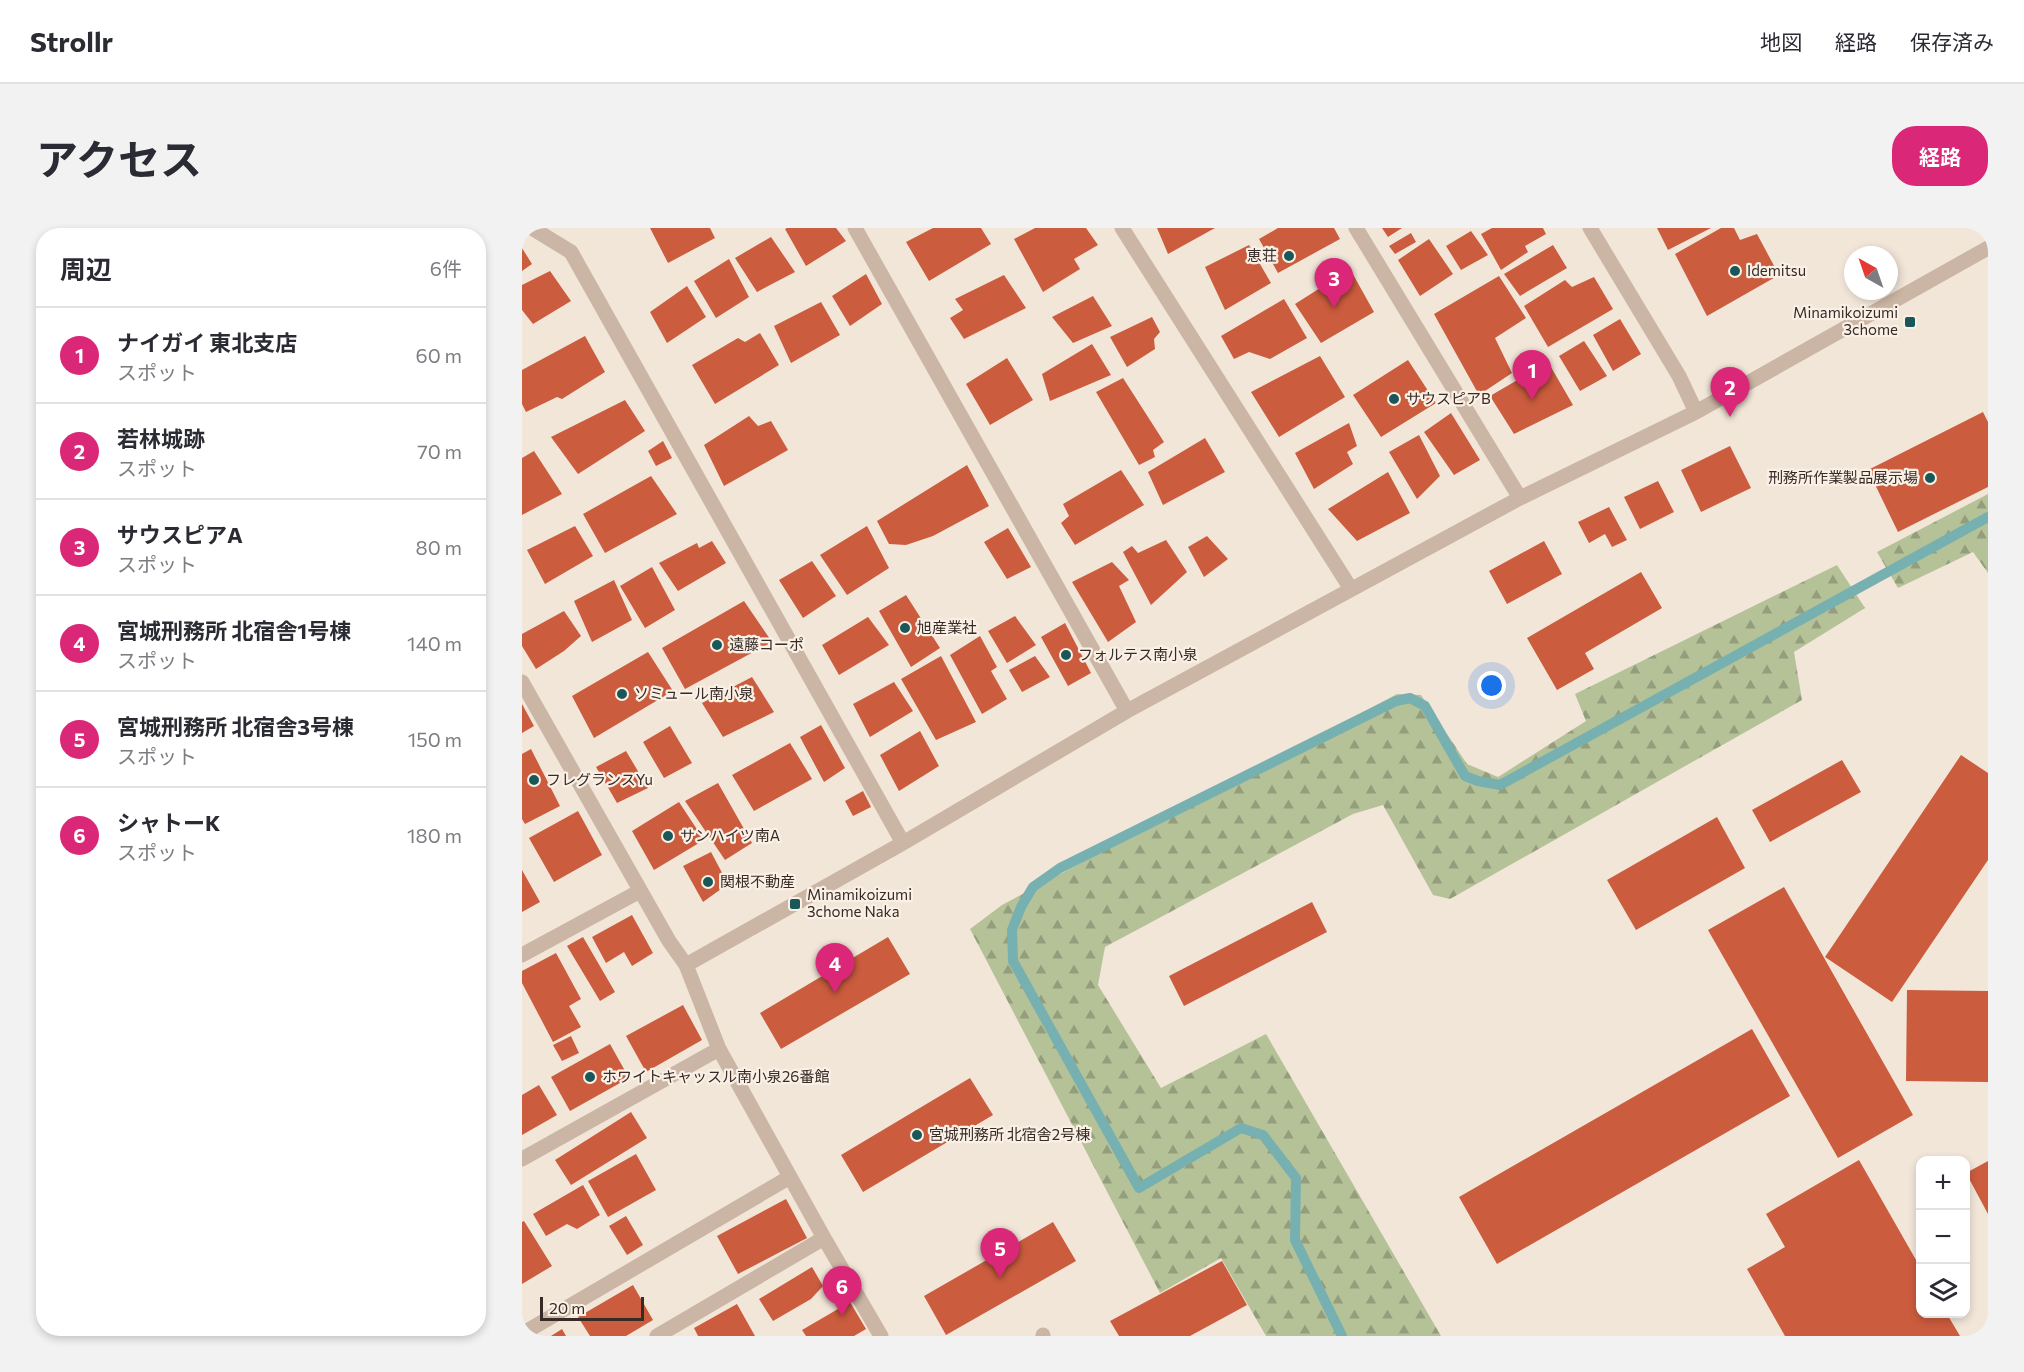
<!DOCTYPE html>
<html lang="ja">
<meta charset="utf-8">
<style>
body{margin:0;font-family:Commissioner,"Noto Sans JP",sans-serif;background:#f2f2f3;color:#2b2b33}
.controls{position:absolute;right:18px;bottom:18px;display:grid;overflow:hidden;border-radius:12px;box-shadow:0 3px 9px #0003}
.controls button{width:54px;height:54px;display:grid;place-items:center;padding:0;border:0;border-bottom:2px solid #e1e1e2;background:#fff;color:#2b2b33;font:30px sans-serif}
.compass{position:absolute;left:1322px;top:18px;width:54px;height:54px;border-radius:50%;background:#fff;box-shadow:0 3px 9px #0003;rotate:320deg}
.scale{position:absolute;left:18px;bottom:15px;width:104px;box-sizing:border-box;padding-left:6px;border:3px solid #362b26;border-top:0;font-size:16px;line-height:21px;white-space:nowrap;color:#362b26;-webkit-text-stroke:4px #faf0e5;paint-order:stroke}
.you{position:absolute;left:970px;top:458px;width:21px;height:21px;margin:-15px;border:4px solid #fff;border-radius:50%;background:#1a73e8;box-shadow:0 0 0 9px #1a73e833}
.badge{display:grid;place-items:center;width:39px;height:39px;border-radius:50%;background:#db2777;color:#fff;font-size:20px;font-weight:700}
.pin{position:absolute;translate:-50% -50px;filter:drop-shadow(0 2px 3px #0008)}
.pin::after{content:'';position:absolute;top:32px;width:21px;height:18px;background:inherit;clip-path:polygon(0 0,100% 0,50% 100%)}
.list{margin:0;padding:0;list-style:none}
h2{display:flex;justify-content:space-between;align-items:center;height:78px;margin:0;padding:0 24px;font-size:26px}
h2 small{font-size:20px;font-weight:400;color:#7c7c81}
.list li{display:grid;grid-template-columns:39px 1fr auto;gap:18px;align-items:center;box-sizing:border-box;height:96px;padding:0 24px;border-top:2px solid #e1e1e2}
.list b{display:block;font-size:22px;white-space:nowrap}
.list p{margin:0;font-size:20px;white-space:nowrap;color:#7c7c81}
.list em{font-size:20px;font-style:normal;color:#7c7c81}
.icon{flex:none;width:33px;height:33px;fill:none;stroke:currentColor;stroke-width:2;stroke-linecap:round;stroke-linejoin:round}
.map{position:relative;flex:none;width:1466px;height:1108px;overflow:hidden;border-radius:24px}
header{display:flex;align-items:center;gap:36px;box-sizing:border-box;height:84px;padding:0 30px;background:#fff;border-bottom:2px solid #e1e1e2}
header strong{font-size:28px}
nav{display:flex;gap:33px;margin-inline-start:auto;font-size:21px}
.intro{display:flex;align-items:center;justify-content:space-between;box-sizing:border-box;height:144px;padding:0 36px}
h1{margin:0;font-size:42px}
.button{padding:15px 27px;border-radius:24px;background:#db2777;color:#fff;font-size:21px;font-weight:700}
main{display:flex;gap:36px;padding:0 36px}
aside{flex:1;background:#fff;border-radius:24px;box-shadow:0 3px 9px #0003}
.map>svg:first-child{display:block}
.forest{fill:url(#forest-firs)}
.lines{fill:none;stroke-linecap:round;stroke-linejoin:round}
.stream{stroke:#77b0b0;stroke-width:10}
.building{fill:#cb5c3e}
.minor{stroke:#cbb5a4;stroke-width:15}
.poi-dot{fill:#1a5759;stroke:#faf0e5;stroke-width:2}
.labels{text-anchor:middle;stroke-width:4.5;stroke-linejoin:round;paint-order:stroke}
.poi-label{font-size:15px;fill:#362b26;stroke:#faf0e5;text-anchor:start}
</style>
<header>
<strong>Strollr</strong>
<nav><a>地図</a><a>経路</a><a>保存済み</a></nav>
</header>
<div class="intro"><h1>アクセス</h1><a class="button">経路</a></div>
<main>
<aside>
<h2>周辺<small>6件</small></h2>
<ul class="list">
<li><span class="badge">1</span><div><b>ナイガイ 東北支店</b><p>スポット</p></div><em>60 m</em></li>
<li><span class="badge">2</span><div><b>若林城跡</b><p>スポット</p></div><em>70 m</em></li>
<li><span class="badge">3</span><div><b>サウスピアA</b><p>スポット</p></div><em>80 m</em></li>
<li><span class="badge">4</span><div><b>宮城刑務所 北宿舎1号棟</b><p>スポット</p></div><em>140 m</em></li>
<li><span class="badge">5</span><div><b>宮城刑務所 北宿舎3号棟</b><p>スポット</p></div><em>150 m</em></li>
<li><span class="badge">6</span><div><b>シャトーK</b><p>スポット</p></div><em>180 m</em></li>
</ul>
</aside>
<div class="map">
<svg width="1466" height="1108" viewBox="0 0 1466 1108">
<defs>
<pattern id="forest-firs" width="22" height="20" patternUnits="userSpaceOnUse" patternTransform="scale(1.5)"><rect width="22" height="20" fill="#b5c298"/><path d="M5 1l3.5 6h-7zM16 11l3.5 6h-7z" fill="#949e7c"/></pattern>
</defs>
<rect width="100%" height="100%" fill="#f2e6d9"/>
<!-- forest -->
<path class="forest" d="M1466,266v79l-15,-21 -75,36 -21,-36z
M1315,337l28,43 -71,44 8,48 -352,199 -17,-4 -50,-90 -30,9 -248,133 -7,38 63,103 105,-54 175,302h-175l-45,-78 -61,35 -190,-364 32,-24 395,-211 24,1 46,69 31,13 88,-56 -11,-27z"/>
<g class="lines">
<!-- stream -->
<path class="stream" d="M820,1108l-47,-96 1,-62 -33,-43 -22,-7 -102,60 -126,-227 -1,-31 9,-23 12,-20 27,-19 336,-167 14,-3 15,8 40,70 13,5 22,4 488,-268"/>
</g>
<!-- building -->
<path class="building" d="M128,0h60l5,10 -47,25z
M265,0h49l10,13 -40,25 -21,-37z
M411,0h48l10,16 -62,37 -23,-39z
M513,0h51l12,17 -24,14 6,10 -37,23 -29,-53z
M635,0h58l-47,26z
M756,0h56l6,11 -62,34 -19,-34z
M860,0h20l-14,9z
M970,0h51l3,6 -21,12 3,6 -27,18 -20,-36z
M1135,0h54l-43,22z
M1199,0h13l6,12 17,-6 22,41 -72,41 -32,-62z
M949,3l17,24 -27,15 -15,-24z
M889,5l5,9 -21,12 -6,-8z
M249,9l24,35 -38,20 -22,-34z
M907,11l24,35 -33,22 -22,-36z
M727,17l22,38 -46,27 -20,-43z
M1031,17l14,23 -47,28 -16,-22z
M0,20l10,16 -10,7z
M207,31l20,38 -33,21 -22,-37z
M828,41l24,43 -53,31 -26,-39z
M28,43l21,30 -38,23 -11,-14v-25z
M344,46l16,30 -32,22 -18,-30z
M482,47l22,33 -62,31 -14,-21 13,-8 -8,-11z
M977,48l27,42 -31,20 17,35 -33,22 -45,-81z
M1072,49l19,32 -65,38 -24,-41 41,-26 7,7z
M165,58l19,31 -39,26 -17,-31z
M571,68l19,30 -39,17 -21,-26z
M762,71l23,39 -37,21 -21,-7 -15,7 -13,-23z
M299,74l19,33 -49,28 -17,-37z
M630,89l8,15 -6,7 1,10 -28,18 -17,-30z
M1098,91l21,35 -28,17 -20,-36z
M238,105l19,32 -64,39 -23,-39 46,-27 7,4z
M63,108l20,36 -43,27 -5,-2 -31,15 -4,-8v-34z
M1062,113l23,35 -27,15 -21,-35z
M570,116l19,31 -61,26 -8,-27z
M798,128l25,41 -66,40 -28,-45z
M485,130l26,42 -43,25 -24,-41z
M886,132l28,43 -55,34 -28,-42z
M1026,134l25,43 -59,29 -24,-38z
M601,150l41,64 -11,8 2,7 -16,8 -43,-73z
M103,172l20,31 -67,43 -27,-37z
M1461,184l5,10v65l-90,45 -30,-62z
M929,185l29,47 -26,15 -30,-43z
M227,188l9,10 13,-5 17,29 -64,36 -20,-41z
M827,195l8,23 -10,6 6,12 -39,25 -19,-36z
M897,207l21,41 -23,23 -28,-47z
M683,210l20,34 -62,33 -15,-33z
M141,213l9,17 -16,8 -8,-15z
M1208,218l21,42 -50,24 -20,-42z
M12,223l28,43 -40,21v-57z
M445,237l22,41 -56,30 -27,9 -17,-1 -12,-23z
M599,242l23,35 -69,40 -14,-22 8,-7 -6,-12z
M866,244l22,41 -53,28 -29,-32z
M129,248l26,38 -72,39 -22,-39z
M1136,253l16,31 -34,17 -16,-32z
M1087,279l18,33 -15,7 -7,-13 -16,9 -11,-21z
M53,298l18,30 -48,28 -18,-34z
M345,298l22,42 -42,27 -27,-40z
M486,300l23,39 -24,12 -23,-37z
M685,308l21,23 -24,18 -16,-30z
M644,312l21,32 -36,33 -28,-53 9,-6 6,7z
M190,313l14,22 -48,28 -19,-28 38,-20 2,5z
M1022,313l18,33 -55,30 -18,-33z
M290,333l24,35 -33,22 -24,-38z
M590,334l17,18 -10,6 17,36 -28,20 -36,-60z
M130,339l23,43 -30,18 -25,-42z
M1119,344l21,36 -77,45 9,16 -37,21 -30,-52z
M92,352l18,40 -40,22 -18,-41z
M384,367l34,53 -29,19 -32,-56z
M222,373l28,41 -87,47 -23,-41z
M42,383l17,25 -17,15 -28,18 -14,-23v-12z
M493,388l21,29 -29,18 -19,-32z
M346,389l21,28 -50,30 -17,-30z
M543,395l26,50 -23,13 -27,-49z
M458,408l17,31 -6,4 16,28 -25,15 -32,-59z
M126,424l25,39 -79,47 -22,-42z
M419,428l35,66 -40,18 -35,-61z
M513,428l15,21 -28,15 -13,-22z
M230,449l22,35 -51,25 -21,-34z
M372,454l19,29 -43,26 -17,-33z
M0,476l12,22 -12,7z
M299,497l24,43 -21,14 -24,-45z
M148,498l22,37 -28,15 -21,-36z
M398,503l19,35 -40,25 -19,-36z
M268,515l22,36 -58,32 -22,-36z
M9,521l29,57 -35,18 -3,-5v-65z
M104,523l22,37 -31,15 -21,-36z
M1439,527l27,18v87l-96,142 -67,-45z
M1320,532l19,32 -91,50 -18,-32z
M196,555l34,60 -27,17 -40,-59z
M341,563l8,16 -18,9 -8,-15z
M157,574l25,38 -50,30 -22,-39z
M56,583l24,44 -48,27 -25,-44z
M1195,589l28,51 -109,62 -29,-50z
M189,624l17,32 -25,18 -20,-36z
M0,642l18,32 -18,10z
M1262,659l129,228 -75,43 -130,-228z
M790,674l15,30 -143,74 -15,-30z
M110,687l21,38 -21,13 -8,-14 -18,11 -14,-26z
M61,709l32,55 -15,9 -33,-55z
M366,709l22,37 -129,75 -21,-36z
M34,725l25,46 -12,7 12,21 -28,15 -31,-59v-12z
M1385,762l81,1v91l-82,-1z
M161,777l19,35 -56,32 -20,-36z
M1230,801l38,67 -293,168 -38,-67z
M49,808l8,17 -17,8 -9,-16z
M88,816l19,34 -59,33 -19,-34z
M448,850l23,37 -130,77 -22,-37z
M17,857l18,30 -35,20v-40z
M109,884l16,26 -76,47 -16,-25z
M114,926l20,36 -48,27 -20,-36z
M1337,932l61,107v47h27l13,22h-175l-38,-67 38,-22 -19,-33z
M1466,933v53l-22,-41z
M61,957l17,30 -23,14 -10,-5 -21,12 -13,-22z
M264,971l21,39 -69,36 -21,-38z
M104,988l17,29 -16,10 -18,-29z
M2,993l28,45 -30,18v-62z
M531,994l23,39 -130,74 -22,-39z
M700,1033l25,44 -57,31h-71l-9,-15z
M290,1039l11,19 -12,13 -38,22 -14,-22z
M111,1057l20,35 -27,16h-36l-12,-19z
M328,1074l16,27 -12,7h-48l-4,-6z
M215,1076l18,32h-57l-4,-8z
M40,1101l4,7h-15z"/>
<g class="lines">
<!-- minor -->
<path class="minor" d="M10,0l39,24 332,591
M333,0l272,483
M600,0l229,361
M834,0l164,270
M1068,0l89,148 17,36
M0,454l147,259 17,24
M0,727l118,-64
M0,931l197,-110
M0,1106l268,-157
M521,1107v1
M135,1108l167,-98
M359,1108l-57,-98 -105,-189 -33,-84 217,-122 224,-132 393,-213 176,-86 292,-164"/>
</g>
<!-- markers -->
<g class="poi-dot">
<circle cx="767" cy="28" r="6"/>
<circle cx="1213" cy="43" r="6"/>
<rect x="1382" y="88" width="12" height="12" rx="3"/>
<circle cx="872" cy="171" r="6"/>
<circle cx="1408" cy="250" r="6"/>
<circle cx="383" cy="400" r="6"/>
<circle cx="195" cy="417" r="6"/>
<circle cx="544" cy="427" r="6"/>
<circle cx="100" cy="466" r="6"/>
<circle cx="12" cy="552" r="6"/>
<circle cx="146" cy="608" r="6"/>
<circle cx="186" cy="654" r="6"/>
<rect x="267" y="670" width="12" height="12" rx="3"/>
<circle cx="68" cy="849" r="6"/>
<circle cx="395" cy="907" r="6"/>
</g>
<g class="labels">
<!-- poi labels -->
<g class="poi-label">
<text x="755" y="33" text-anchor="end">恵荘</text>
<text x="1225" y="48">Idemitsu</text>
<text x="1376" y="90" text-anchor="end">Minamikoizumi<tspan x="1376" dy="17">3chome</tspan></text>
<text x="884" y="176">サウスピアB</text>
<text x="1396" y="255" text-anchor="end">刑務所作業製品展示場</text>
<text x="395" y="405">旭産業社</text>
<text x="207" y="422">遠藤コーポ</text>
<text x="556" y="432">フォルテス南小泉</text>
<text x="112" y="471">ソミュール南小泉</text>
<text x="24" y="557">フレグランスYu</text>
<text x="158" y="613">サンハイツ南A</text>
<text x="198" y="659">関根不動産</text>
<text x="285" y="672">Minamikoizumi<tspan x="285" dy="17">3chome Naka</tspan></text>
<text x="80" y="854">ホワイトキャッスル南小泉26番館</text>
<text x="407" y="912">宮城刑務所 北宿舎2号棟</text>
</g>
</g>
</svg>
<div class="controls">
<button>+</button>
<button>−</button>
<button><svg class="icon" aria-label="layers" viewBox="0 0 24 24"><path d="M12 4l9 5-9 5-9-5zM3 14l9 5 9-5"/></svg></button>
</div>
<svg class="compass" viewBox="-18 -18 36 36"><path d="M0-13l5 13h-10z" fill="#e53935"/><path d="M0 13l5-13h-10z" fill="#7c7c81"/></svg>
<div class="scale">20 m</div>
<div class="you"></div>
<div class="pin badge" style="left:1010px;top:172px">1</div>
<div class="pin badge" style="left:1208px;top:189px">2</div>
<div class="pin badge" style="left:812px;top:80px">3</div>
<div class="pin badge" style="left:313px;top:765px">4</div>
<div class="pin badge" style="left:478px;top:1050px">5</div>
<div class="pin badge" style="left:320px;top:1088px">6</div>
</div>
</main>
